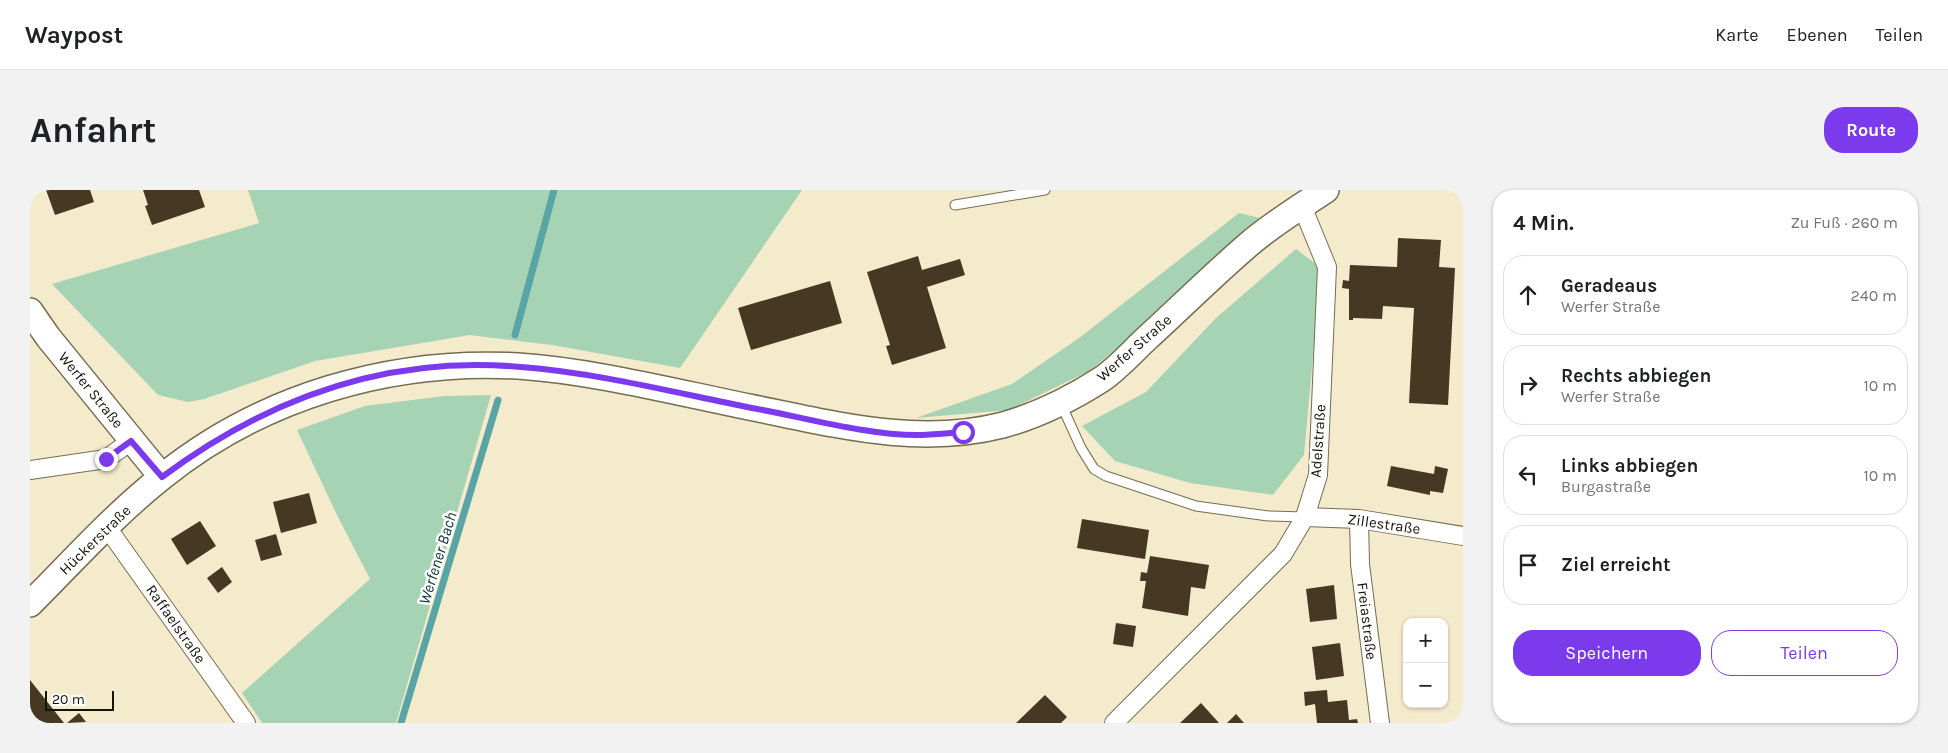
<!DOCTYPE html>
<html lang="de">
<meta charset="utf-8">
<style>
body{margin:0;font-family:Karla,sans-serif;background:#f2f2f2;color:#202124}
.controls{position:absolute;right:15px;bottom:15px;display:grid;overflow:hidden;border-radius:10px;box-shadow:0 1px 4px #0004}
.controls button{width:45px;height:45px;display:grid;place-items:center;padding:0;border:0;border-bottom:1px solid #e0e0e0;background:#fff;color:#202124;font:25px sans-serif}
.scale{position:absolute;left:15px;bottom:12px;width:69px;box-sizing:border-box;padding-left:5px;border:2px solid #161309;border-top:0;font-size:14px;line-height:18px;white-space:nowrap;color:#161309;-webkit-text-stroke:4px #fff;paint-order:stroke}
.stop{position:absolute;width:15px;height:15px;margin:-11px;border:4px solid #7c3aed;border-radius:50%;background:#fff}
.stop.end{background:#7c3aed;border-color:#fff;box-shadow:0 1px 5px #0008}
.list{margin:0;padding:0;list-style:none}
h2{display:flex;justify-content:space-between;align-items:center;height:65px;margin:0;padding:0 20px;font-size:21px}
h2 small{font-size:16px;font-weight:400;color:#757577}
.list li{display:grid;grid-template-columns:32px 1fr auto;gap:15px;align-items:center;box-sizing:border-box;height:80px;margin:0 10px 10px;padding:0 10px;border:1px solid #e0e0e0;border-radius:20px}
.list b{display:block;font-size:19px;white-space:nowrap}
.list p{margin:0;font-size:16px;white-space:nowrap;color:#757577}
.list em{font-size:16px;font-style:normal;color:#757577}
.actions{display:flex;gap:10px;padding:15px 20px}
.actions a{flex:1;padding:11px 0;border:1px solid #7c3aed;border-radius:20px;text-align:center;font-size:18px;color:#7c3aed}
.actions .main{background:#7c3aed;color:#fff}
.icon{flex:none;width:28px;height:28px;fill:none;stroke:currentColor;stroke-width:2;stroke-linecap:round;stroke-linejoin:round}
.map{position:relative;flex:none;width:1433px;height:533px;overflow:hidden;border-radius:20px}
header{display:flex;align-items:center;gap:30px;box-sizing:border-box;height:70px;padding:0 25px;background:#fff;border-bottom:1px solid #e0e0e0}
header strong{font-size:24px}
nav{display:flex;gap:28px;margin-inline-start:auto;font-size:18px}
.intro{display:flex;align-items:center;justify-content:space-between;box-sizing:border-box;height:120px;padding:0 30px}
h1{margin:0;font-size:35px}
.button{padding:12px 22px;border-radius:20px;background:#7c3aed;color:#fff;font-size:18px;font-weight:700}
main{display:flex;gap:30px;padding:0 30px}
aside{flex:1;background:#fff;border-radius:20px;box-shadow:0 1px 4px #0004}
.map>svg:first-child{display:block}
.green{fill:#a7d3b5}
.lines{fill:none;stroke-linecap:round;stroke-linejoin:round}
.stream{stroke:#59a4a4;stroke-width:7}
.building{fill:#463822}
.lane-casing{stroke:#756d52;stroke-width:11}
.street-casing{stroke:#756d52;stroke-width:20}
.secondary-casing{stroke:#756d52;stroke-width:28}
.lane{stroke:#fff;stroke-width:9}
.street{stroke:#fff;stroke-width:18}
.secondary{stroke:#fff;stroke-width:25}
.route{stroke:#7c3aed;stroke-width:6}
.labels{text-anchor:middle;stroke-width:5;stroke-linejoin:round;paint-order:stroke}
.street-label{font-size:15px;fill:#161309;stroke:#fff}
.water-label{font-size:16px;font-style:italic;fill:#0d3333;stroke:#fff}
</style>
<header>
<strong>Waypost</strong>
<nav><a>Karte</a><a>Ebenen</a><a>Teilen</a></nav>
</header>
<div class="intro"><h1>Anfahrt</h1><a class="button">Route</a></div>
<main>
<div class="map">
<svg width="1433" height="533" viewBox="0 0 1433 533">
<rect width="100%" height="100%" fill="#f4eacc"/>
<!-- green -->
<path class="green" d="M218,0h554l-122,178 -128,-23 -82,-10 -155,26 -111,38 -16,3 -30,-7 -106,-111 207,-61z
M1209,23l21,5 -80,77 -89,75 -82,40 -93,8 96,-34 67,-46z
M1266,59l25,19 -17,187 -31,40 -83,-12 -75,-22 -33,-35 64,-34 70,-74z
M461,205l-95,328h-134l-20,-30 128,-114 -33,-64 -40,-85 68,-24 79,-10z"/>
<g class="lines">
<!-- stream -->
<path class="stream" d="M485,145l39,-145
M371,533l97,-323"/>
</g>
<!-- building -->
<path class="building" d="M16,0h44l4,12 -39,13z
M113,0h56l6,17 -53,18 -7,-19 3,-1z
M1368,48l43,2 -2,27 16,1 -7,137 -39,-2 5,-95 -31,-2 -1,13 -29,-1v2h-4v-31l-7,-1 1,-8 6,1 1,-16 47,2z
M888,66l4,14 38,-11 5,16 -38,12 19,61 -54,17 -6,-19 4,-1 -23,-73z
M800,91l12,42 -91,27 -13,-42z
M1361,276l43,8 1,-8 13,3 -5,24 -13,-2v4l-43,-9z
M279,303l8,30 -36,10 -8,-31z
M1052,329l67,11 -4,29 -68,-11z
M170,331l16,25 -29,19 -16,-26z
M246,344l6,21 -21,6 -6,-21z
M1120,366l59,9 -4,24 -14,-2 -3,29 -46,-8 4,-27h-6l1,-9 6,1z
M192,377l10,15 -14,11 -11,-15z
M1304,395l3,34 -27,3 -4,-33z
M1086,433l20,3 -3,21 -20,-3z
M1310,453l4,33 -28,4 -4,-33z
M0,490l34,43h-34z
M1297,500l1,12 19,-2 2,20 8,-1 1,4h-41l-2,-19 -10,2 -1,-14z
M1015,505l22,22 -6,6h-45z
M1171,513l18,20h-39z
M49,523l7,9 -19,1z
M1206,524l8,9h-17z"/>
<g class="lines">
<defs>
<path id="lane" d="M925,15l90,-15
M1031,214l20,44 13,21 12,7 90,30 72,10 37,1"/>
<path id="street" d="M0,280l76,-11 25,-18
M1275,327l54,2 104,17
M1329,329l1,45 20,159
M76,336l140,197
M1084,533l169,-169 22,-37 13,-42 9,-208 -25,-61"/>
<path id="secondary" d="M0,121l18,26 114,140
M0,414c43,-43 84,-89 132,-127 100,-81 229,-118 356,-111 75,5 157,26 231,41 85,17 168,40 254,18 36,-10 68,-26 99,-46 16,-11 30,-27 44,-40 34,-31 67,-64 102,-94 24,-21 52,-38 78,-55"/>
</defs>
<!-- lane casing -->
<use href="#lane" class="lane-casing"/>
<!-- street casing -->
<use href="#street" class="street-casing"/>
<!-- secondary casing -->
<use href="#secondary" class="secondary-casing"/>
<!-- lane -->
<use href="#lane" class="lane"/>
<!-- street -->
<use href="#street" class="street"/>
<!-- secondary -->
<use href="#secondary" class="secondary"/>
</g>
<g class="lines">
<!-- route -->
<path class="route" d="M76,269l25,-18 31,36c106,-79 226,-122 359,-110 78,6 155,26 231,41 51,9 114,27 165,27 15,0 31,-2 46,-3"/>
</g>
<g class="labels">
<!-- street labels -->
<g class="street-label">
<text transform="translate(1104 158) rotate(-41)" y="5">Werfer Straße</text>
<text transform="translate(61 200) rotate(51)" y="5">Werfer Straße</text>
<text transform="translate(1288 251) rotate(-86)" y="5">Adelstraße</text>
<text transform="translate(1354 334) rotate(8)" y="5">Zillestraße</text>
<text transform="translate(65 350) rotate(-44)" y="5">Hückerstraße</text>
<text transform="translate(1337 431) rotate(83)" y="5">Freiastraße</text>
<text transform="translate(146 434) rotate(55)" y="5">Raffaelstraße</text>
</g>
<!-- water labels -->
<g class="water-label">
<text transform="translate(407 368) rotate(-73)" y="6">Werfener Bach</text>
</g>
</g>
</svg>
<div class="controls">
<button>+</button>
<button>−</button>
</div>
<div class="scale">20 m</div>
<div class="stop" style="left:933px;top:242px"></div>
<div class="stop end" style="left:76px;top:269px"></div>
</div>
<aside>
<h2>4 Min.<small>Zu Fuß · 260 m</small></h2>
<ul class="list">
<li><svg class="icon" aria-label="ahead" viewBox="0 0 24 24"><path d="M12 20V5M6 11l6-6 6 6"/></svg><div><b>Geradeaus</b><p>Werfer Straße</p></div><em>240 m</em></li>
<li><svg class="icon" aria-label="right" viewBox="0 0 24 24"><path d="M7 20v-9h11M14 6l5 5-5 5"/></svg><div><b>Rechts abbiegen</b><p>Werfer Straße</p></div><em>10 m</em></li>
<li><svg class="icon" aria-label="left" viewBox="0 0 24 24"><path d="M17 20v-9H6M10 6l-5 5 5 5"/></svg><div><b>Links abbiegen</b><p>Burgastraße</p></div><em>10 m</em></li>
<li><svg class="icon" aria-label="arrive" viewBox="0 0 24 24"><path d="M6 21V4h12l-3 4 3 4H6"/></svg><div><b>Ziel erreicht</b></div></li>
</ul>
<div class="actions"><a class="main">Speichern</a><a>Teilen</a></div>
</aside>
</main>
